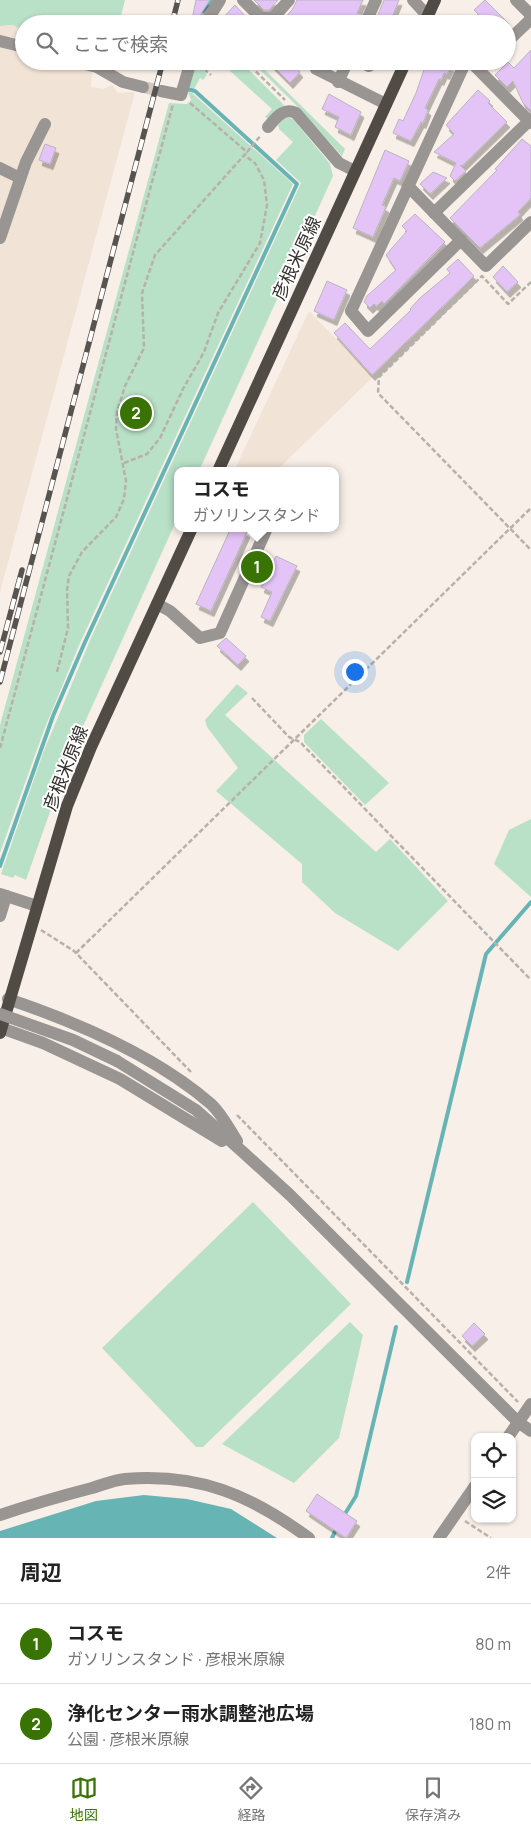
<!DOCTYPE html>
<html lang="ja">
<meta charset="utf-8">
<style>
:root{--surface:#fff;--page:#f2f2f2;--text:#222;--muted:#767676;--line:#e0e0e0;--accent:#397303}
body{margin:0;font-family:Manrope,"Noto Sans JP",sans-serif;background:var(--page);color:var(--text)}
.controls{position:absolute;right:15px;bottom:15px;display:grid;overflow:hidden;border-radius:10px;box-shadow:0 1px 4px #0004}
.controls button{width:45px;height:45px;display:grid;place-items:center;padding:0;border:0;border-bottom:1px solid var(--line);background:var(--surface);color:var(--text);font:25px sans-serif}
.you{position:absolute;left:354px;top:671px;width:18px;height:18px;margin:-12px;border:4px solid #fff;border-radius:50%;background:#1a73e8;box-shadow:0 0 0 8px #1a73e833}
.badge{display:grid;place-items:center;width:32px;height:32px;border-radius:50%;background:var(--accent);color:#fff;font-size:16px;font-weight:700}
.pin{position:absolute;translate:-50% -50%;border:2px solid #fff;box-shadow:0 1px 5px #0006}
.popup{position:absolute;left:174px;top:467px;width:165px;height:65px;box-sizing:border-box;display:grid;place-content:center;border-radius:10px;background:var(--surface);filter:drop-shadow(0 1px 4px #0005);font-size:16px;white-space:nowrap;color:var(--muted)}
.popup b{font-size:19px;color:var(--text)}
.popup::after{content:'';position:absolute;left:50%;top:100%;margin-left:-10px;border:10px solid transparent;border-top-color:var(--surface)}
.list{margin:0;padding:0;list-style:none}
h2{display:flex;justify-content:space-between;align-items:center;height:65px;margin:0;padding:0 20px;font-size:21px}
h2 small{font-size:16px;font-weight:400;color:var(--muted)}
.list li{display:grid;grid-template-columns:32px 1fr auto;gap:15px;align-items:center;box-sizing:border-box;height:80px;padding:0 20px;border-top:1px solid var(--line)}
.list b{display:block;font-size:19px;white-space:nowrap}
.list p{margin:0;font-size:16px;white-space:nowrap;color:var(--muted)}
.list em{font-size:16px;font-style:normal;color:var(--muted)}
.icon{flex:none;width:28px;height:28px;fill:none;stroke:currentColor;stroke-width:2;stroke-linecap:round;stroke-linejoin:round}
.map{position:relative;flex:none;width:531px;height:1538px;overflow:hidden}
.search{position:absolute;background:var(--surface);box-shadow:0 1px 4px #0004;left:15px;right:15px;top:15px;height:55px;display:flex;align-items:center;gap:12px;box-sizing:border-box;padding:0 18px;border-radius:28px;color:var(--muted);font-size:19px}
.sheet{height:225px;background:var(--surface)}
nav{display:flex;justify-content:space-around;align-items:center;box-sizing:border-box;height:70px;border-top:1px solid var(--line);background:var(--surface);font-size:14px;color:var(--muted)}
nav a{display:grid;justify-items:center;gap:2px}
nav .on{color:var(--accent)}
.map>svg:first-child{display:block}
.built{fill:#f1e3d6}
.green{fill:#b9e1c7}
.water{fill:#67b4b5}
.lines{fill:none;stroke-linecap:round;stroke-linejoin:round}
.stream{stroke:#67b4b5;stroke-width:4}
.building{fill:#e4c4f7;stroke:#bab4bd;filter:url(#shadow)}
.minor-tunnel{stroke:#d1c9c3;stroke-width:12;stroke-dasharray:12 6;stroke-linecap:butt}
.path{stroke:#b7b0ab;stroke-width:2.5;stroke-dasharray:5 2.5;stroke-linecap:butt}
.minor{stroke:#989592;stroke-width:12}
.major{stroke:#514b46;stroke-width:12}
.rail-casing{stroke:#57534f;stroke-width:5.5}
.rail{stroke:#fff;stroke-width:4;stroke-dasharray:11;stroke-linecap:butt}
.minor-bridge{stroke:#989592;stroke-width:12}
.labels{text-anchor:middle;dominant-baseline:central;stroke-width:4;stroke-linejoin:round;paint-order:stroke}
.street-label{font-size:18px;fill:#35322f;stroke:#fff}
</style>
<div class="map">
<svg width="531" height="1538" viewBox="0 0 531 1538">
<defs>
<filter id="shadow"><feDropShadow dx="3" dy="5.5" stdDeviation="0" flood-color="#0004"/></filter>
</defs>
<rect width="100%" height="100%" fill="#f8efe8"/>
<g class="built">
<path d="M 13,25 L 24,31 L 24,61 L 93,61 L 91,87 L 103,89 L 112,85 L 118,93 L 135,92 L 0,592 L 0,26 Z"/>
<path d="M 309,311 L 373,377 L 276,471 L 237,471 L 235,469 Z"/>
</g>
<g class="green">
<path d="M 0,0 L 125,0 L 119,24 L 24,24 L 24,31 L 13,25 L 0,26 Z"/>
<path d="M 193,61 L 206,61 L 204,71 L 207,75 L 203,80 L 200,78 L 194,89 L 187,86 Z"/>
<path d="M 219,61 L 240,61 L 284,105 L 268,119 L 265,117 L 272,109 Z"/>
<path d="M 251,61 L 256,61 L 345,149 L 342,156 L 295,104 Z"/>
<path d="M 188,92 L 192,93 L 293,184 L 80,643 L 44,730 L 0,853 L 0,725 L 169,103 L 187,104 L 191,100 Z"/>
<path d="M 285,117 L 293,119 L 330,164 L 333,176 L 199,471 L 178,471 L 178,517 L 70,755 L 26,880 L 15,875 L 13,878 L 1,874 L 43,753 L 91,638 L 301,183 L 276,160 L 293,142 L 279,129 L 278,125 Z"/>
<path d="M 237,684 L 248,693 L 225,715 L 376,852 L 390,839 L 448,901 L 398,951 L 335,913 L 302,882 L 302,864 L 216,791 L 238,768 L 207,727 L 205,720 Z"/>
<path d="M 321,719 L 389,783 L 365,805 L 304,742 L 304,735 Z"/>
<path d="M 531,819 L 531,897 L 494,864 L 509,830 Z"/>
<path d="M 253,1202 L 351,1304 L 203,1447 L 196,1447 L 102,1348 Z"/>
<path d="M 350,1322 L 363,1335 L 339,1438 L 294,1483 L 222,1444 Z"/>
</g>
<path class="water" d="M 144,1495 L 187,1499 L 231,1509 L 277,1538 L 0,1538 L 0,1531 L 96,1501 Z"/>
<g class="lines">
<g class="stream">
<path d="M 203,11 L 212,0"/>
<path d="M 0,866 L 53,716 L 85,642 L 297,184 L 195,91 L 187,89"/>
<path d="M 407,1282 L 486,954 L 531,902"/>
<path d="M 343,1517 L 356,1496 L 396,1327"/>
<path d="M 332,1538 L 337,1527"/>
</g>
</g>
<g class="building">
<path d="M 196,0 L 210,0 L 194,24 L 191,24 Z"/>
<path d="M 254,0 L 278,0 L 269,10 L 264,10 Z"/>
<path d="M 297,0 L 363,0 L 357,13 L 360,14 L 357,24 L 279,24 L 292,10 Z"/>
<path d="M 384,0 L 399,0 L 390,22 L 377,17 Z"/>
<path d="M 485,0 L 509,24 L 488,24 L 474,10 Z"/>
<path d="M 235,5 L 247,18 L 242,24 L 228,24 L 222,19 Z"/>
<path d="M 531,50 L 531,111 L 523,103 L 513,81 L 507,87 L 495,75 L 508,62 L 514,68 Z"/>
<path d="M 268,61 L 290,61 L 300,72 L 290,83 Z"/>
<path d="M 427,61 L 441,61 L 451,66 L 447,74 L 444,73 L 441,80 L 439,79 L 425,108 L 428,110 L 423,123 L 421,122 L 411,141 L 393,133 L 399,119 L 403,121 L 416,93 Z"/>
<path d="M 478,90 L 490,101 L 488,103 L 507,122 L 462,166 L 460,165 L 466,171 L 455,181 L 450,176 L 456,163 L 434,152 L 454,134 L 446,125 Z"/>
<path d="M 329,94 L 361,112 L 351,135 L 335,127 L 339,117 L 322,109 Z"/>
<path d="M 522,139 L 531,146 L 531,198 L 518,212 L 520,215 L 480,248 L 450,218 L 497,170 L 495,169 Z"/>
<path d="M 45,144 L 56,148 L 50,164 L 39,160 Z"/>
<path d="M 385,150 L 409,161 L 400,181 L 394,178 L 382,205 L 386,207 L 373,237 L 353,228 Z"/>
<path d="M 433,172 L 447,178 L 430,194 L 420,184 Z"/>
<path d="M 415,214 L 445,242 L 384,304 L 382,301 L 377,306 L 374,304 L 370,308 L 364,302 L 367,296 L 396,270 L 386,255 L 407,231 L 402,226 Z"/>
<path d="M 458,259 L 474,276 L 372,375 L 334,333 L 345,323 L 370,349 L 411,310 L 410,309 L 420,298 L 450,273 L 447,269 Z"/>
<path d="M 503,266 L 518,282 L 507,292 L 493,277 Z"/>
<path d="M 327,281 L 347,290 L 334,320 L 314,311 Z"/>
<path d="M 231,528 L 240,528 L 247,532 L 211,611 L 196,604 Z"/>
<path d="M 276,556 L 297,566 L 270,621 L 261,617 L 272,592 L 261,587 Z"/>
<path d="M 226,638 L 246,656 L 238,665 L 217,646 Z"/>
<path d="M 474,1323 L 485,1334 L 472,1346 L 462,1336 Z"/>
<path d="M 317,1494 L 357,1521 L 346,1538 L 306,1511 Z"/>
</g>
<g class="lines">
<path class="minor-tunnel" d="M 143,87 L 161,91"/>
<g class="path">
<path d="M 208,61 L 206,71 L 211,75"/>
<path d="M 245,61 L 285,100"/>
<path d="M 190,103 L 247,152 L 261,135"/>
<path d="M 531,282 L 508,304 L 482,276 L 379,377 L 378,393 L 531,550"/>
<path d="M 124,463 L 147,454 L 160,438 L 183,389 L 204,352 L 218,313 L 260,243 L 267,205 L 264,180 L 255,163 L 244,155"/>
<path d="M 57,672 L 68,628 L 67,590 L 69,576 L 82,552 L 116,517 L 124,499 L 126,481 L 116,429 L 117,412 L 125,386 L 144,348 L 142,293 L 155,255 L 247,152"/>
<path d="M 252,698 L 289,737 L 300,742 L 531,980"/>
<path d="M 0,748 L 173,104"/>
<path d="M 41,930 L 74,951 L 191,1072"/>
<path d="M 76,953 L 531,508"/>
<path d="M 237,1115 L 518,1402"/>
<path d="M 465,1521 L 491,1538"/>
</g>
<g class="minor">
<path d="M 243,0 L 261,18 L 273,18 L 289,0"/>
<path d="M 413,0 L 435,24"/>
<path d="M 516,0 L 531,15"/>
<path d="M 205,24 L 220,0"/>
<path d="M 365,24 L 376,0"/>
<path d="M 0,41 L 24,47"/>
<path d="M 507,42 L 531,19"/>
<path d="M 72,61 L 97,67 L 123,82 L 143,87"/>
<path d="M 358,61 L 369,66"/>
<path d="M 470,61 L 531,123"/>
<path d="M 316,69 L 386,104"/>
<path d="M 479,70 L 488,61"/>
<path d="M 338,82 L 348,61"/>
<path d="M 161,91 L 181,95 L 191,61"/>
<path d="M 268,127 C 276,118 283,107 296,113 L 339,163 L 355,171"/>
<path d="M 0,168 L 20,178"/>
<path d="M 408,186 L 486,266 L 531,222"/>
<path d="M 434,213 L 531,119"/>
<path d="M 0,238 L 26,162 L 45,124"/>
<path d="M 461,240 L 368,331 L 351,311 L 466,61"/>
<path d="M 157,604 L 170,611 L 200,638 L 220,633 L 267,528"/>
<path d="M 0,894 L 37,906"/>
<path d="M 0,916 L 6,896"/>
<path d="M 8,999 C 76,1022 157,1057 211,1104 C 222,1114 229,1129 237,1141"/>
<path d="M 1,1028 L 43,1043 L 120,1079 L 222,1141"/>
<path d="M 117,1061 L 196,1110 L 245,1154 L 290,1195 L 518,1422 L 531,1431"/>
<path d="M 508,1437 L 531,1404"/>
<path d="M 0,1515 C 30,1505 61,1496 92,1488 C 102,1485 114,1480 125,1479 C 200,1473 250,1495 309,1538"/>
<path d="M 439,1538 L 475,1486"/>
</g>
<g class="major">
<path d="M 424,24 L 435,0"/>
<path d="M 218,471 L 406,61"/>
<path d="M 0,1033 L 67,806 L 91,747 L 192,528"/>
</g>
<defs>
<g id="rail">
<path d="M 172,24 L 178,0"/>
<path d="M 0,652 L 22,570"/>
<path d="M 0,682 L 163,61"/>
</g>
</defs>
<use href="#rail" class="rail-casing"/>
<use href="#rail" class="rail"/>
<path class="minor-bridge" d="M 0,1014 L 73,1040 L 117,1061"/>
</g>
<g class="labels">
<g class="street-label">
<text transform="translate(296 258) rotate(-65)">彦根米原線</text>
<text transform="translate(65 768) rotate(-68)">彦根米原線</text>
</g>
</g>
</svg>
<div class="controls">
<button><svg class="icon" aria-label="locate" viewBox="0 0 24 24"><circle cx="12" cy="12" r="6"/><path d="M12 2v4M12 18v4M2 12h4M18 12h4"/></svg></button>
<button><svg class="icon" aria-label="layers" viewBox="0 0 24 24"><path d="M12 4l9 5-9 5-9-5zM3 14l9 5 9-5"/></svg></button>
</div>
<div class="you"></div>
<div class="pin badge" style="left:257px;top:567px">1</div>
<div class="popup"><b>コスモ</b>ガソリンスタンド</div>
<div class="pin badge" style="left:136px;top:413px">2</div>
<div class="search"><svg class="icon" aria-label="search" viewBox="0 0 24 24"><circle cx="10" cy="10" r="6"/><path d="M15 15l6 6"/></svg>ここで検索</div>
</div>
<section class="sheet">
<h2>周辺<small>2件</small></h2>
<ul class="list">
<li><span class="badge">1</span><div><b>コスモ</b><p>ガソリンスタンド · 彦根米原線</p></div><em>80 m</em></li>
<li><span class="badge">2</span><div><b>浄化センター雨水調整池広場</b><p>公園 · 彦根米原線</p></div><em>180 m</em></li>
</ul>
</section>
<nav>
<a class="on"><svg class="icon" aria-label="map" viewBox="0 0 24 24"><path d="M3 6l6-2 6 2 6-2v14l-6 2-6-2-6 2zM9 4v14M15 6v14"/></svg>地図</a>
<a><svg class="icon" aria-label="directions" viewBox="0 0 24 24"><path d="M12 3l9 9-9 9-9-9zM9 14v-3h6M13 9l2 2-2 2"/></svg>経路</a>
<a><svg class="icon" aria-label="saved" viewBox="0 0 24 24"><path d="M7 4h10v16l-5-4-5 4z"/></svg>保存済み</a>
</nav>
